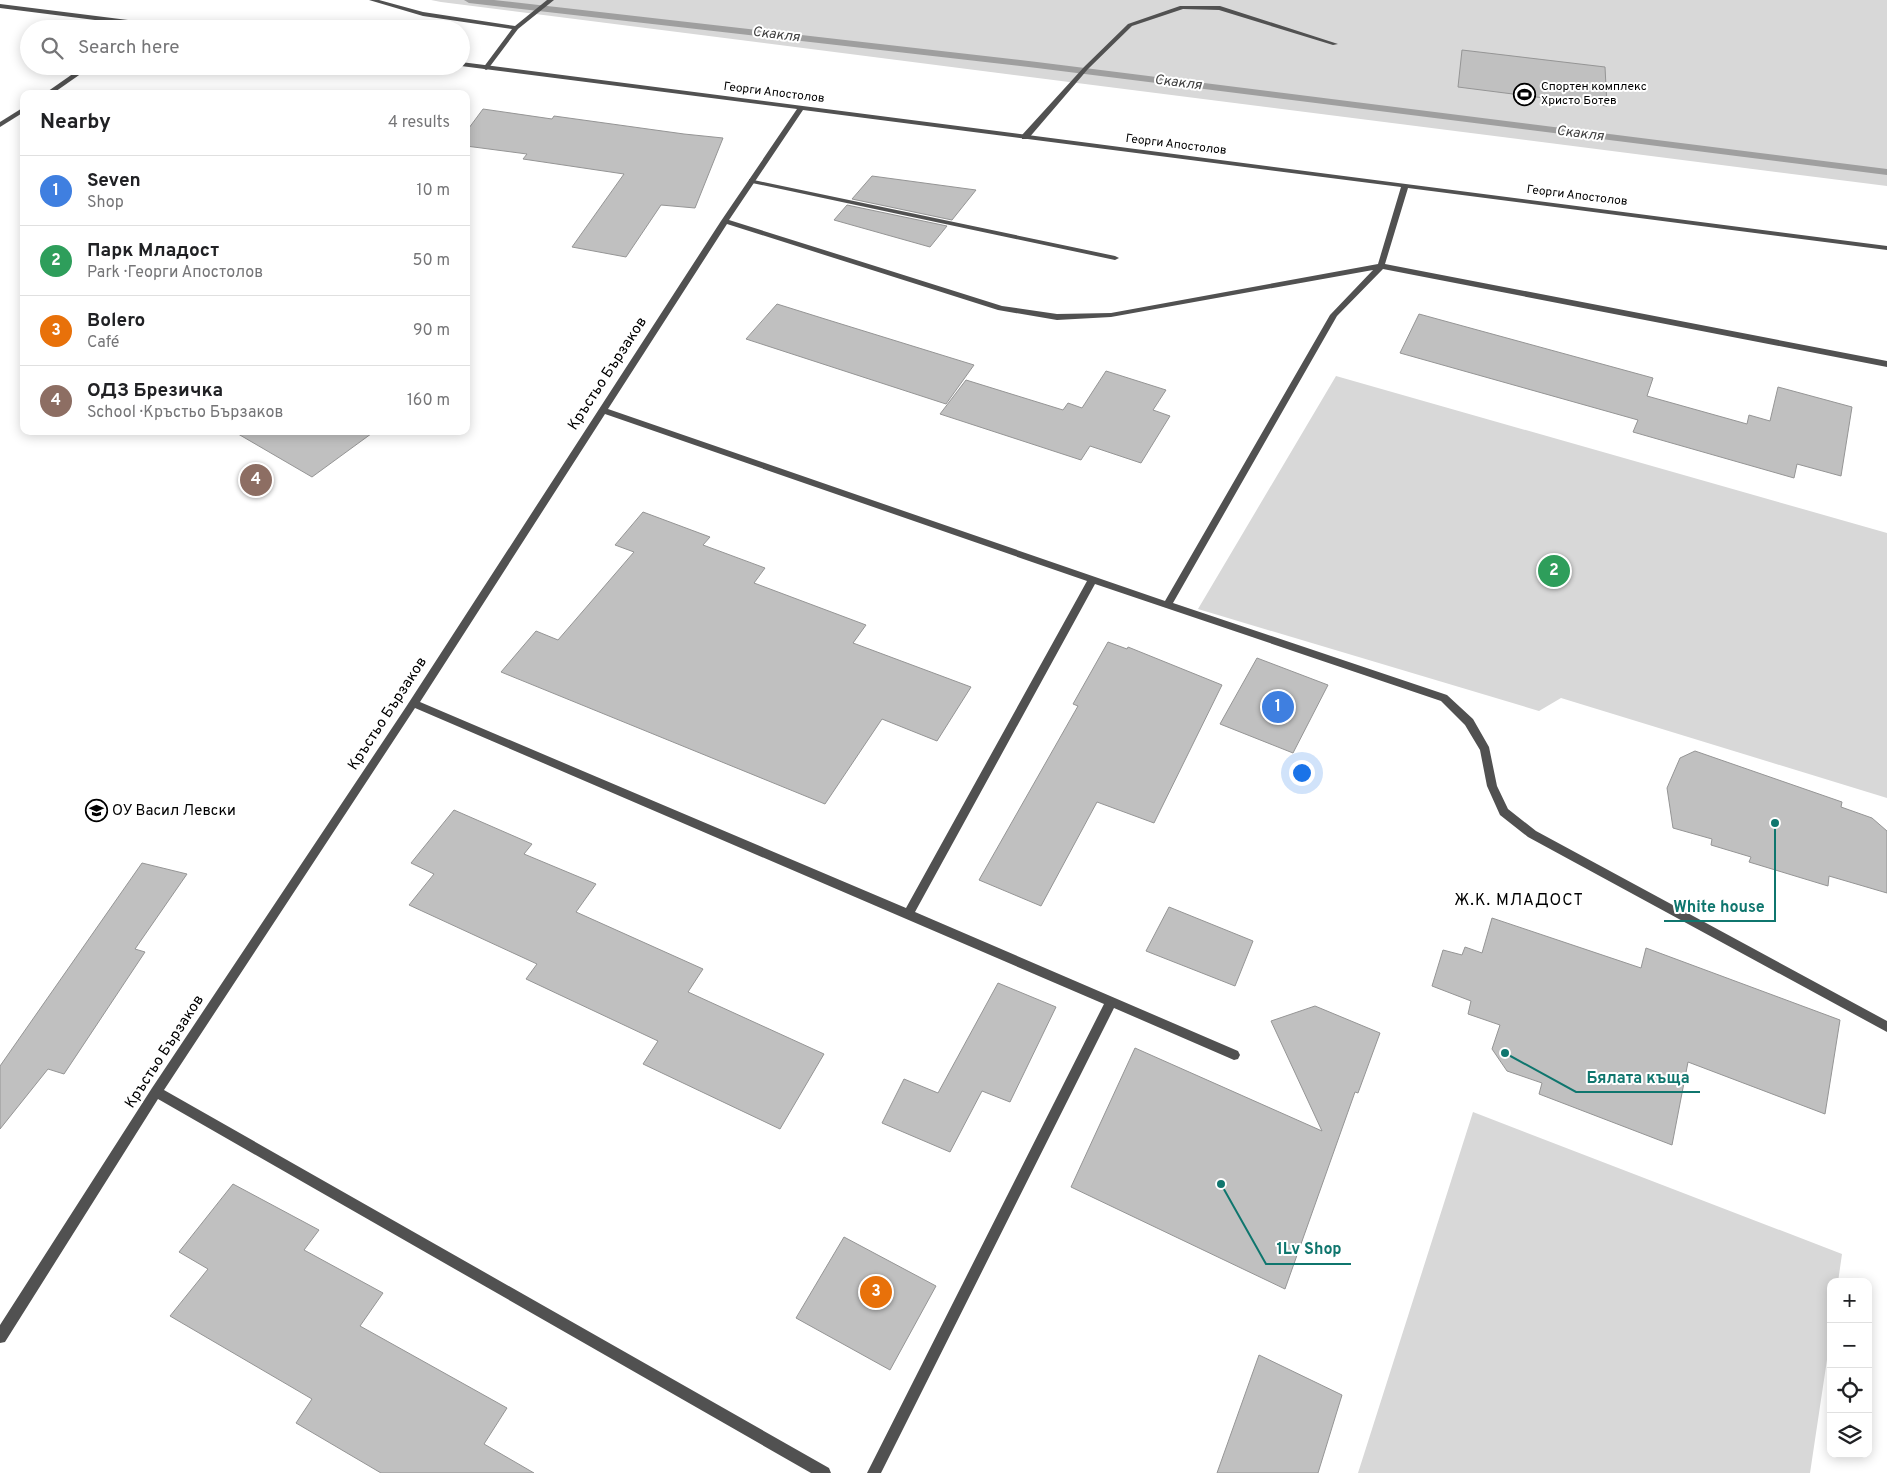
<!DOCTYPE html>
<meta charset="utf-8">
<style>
:root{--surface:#fff;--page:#f6f6f6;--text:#202124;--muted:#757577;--line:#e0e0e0;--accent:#2563eb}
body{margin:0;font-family:Overpass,sans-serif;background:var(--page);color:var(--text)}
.controls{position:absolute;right:15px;bottom:15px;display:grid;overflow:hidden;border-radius:10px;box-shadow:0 2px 12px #0003}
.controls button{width:45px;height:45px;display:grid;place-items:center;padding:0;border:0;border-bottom:1px solid var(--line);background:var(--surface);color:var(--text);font:25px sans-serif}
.you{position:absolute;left:1301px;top:772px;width:18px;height:18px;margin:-12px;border:4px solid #fff;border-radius:50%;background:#1a73e8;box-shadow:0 0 0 8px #1a73e833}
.badge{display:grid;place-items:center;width:32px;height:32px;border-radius:50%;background:var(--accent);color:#fff;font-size:16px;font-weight:700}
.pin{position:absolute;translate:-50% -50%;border:2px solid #fff;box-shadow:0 1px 5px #0006}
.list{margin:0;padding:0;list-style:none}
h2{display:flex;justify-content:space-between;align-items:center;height:65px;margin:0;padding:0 20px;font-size:21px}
h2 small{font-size:16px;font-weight:400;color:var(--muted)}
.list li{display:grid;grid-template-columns:32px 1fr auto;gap:15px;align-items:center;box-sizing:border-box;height:70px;padding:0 20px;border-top:1px solid var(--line)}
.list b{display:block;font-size:19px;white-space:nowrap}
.list p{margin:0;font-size:16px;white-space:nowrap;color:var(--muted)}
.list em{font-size:16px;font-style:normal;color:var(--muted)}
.icon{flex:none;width:28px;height:28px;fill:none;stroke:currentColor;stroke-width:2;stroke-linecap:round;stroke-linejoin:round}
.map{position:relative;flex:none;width:1887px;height:1473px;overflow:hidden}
.search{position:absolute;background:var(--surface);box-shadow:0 2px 12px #0003;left:20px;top:20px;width:450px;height:55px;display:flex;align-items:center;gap:12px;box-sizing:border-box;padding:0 18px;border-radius:28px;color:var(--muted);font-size:19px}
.panel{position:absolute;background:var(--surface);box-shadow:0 2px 12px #0003;left:20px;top:90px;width:450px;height:345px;border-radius:10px}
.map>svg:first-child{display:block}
.green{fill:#d8d8d8}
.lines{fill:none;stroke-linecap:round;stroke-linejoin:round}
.stream{fill:#9f9f9f;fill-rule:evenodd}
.building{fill:#c0c0c0;stroke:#959595}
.lane{fill:#515151;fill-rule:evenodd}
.street{fill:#515151;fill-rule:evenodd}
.labels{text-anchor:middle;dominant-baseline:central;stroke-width:4;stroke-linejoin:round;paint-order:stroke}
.far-poi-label{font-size:12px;fill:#000;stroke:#fff;text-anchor:start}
.far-street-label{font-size:12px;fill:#000;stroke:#fff}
.far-water-label{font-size:14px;font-style:italic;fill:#404040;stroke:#fff}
.street-label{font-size:15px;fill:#000;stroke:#fff}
.poi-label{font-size:15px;fill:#000;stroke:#fff;text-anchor:start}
.neighbourhood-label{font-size:16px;letter-spacing:1px;fill:#000;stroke:#fff}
.leader{fill:none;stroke:#0f766e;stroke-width:2}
.callout-dot{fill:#0f766e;stroke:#fff;stroke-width:2}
.callout-label{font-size:16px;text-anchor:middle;font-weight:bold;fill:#0f766e;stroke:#fff;stroke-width:4;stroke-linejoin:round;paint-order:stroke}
</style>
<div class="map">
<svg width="1887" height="1473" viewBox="0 0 1887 1473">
<rect width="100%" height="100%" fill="#fff"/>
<g class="green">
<path d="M 431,0 L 1887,0 L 1887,186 L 441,2 Z"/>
<path d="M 1336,376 L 1887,533 L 1887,798 L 1561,698 L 1539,711 L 1198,609 Z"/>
<path d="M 1473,1112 L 1842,1254 L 1838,1282 L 1831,1282 L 1831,1333 L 1810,1473 L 1358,1473 Z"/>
</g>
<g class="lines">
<path class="stream" d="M 464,0 L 494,0 L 1037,62 L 1887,169 L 1887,175 L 1037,68 L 469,3 Z"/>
</g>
<g class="building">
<path d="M 1462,50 L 1605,67 L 1607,106 L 1458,87 Z"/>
<path d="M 483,109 L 552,119 L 554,116 L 684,134 L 723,138 L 695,208 L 661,205 L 626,257 L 572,247 L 624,174 L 523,159 L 527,154 L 466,146 L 466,132 Z"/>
<path d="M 872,176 L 976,190 L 952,220 L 852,199 Z"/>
<path d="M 847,205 L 947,226 L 930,247 L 834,220 Z"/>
<path d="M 777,304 L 825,319 L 974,365 L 946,404 L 746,339 Z"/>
<path d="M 1419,314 L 1653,378 L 1647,396 L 1747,424 L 1749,415 L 1770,421 L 1778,387 L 1852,407 L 1841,476 L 1797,464 L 1794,478 L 1633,432 L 1638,420 L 1400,353 Z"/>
<path d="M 1106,371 L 1166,390 L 1153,410 L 1170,416 L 1141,463 L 1090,446 L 1081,460 L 940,414 L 966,380 L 1063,410 L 1068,403 L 1082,408 Z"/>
<path d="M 233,431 L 375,431 L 312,477 Z"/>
<path d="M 643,512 L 710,537 L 703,545 L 765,568 L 754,583 L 866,625 L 853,643 L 971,687 L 937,741 L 882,719 L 825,804 L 501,672 L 536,631 L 558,640 L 634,552 L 615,545 Z"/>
<path d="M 1108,642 L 1127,649 L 1128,647 L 1222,685 L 1154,823 L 1097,802 L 1041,906 L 979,880 L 1078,706 L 1073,704 Z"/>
<path d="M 1257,658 L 1328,685 L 1293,753 L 1220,724 Z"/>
<path d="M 1695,751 L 1842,802 L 1841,807 L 1872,818 L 1887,831 L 1887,893 L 1829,876 L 1828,886 L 1749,862 L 1751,857 L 1711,845 L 1712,839 L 1673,828 L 1667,788 L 1680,758 Z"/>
<path d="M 454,810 L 532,844 L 524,854 L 596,884 L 576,912 L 703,969 L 688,992 L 824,1054 L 780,1129 L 643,1064 L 658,1041 L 526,979 L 537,964 L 409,905 L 434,874 L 411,863 Z"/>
<path d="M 142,863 L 187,874 L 135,949 L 145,952 L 64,1074 L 48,1069 L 0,1129 L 0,1066 Z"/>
<path d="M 1169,907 L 1253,941 L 1235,986 L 1146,951 Z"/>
<path d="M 1492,918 L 1641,968 L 1646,948 L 1840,1020 L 1825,1114 L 1688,1062 L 1672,1145 L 1539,1094 L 1542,1083 L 1507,1071 L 1492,1049 L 1500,1025 L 1468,1014 L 1471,1001 L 1432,986 L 1443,950 L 1462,955 L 1465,947 L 1482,953 Z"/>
<path d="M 998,983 L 1056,1007 L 1010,1102 L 982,1091 L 950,1152 L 882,1123 L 904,1079 L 938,1093 Z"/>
<path d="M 1315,1006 L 1380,1033 L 1358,1093 L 1355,1092 L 1285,1289 L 1071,1187 L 1135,1048 L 1322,1131 L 1271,1021 Z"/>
<path d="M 233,1184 L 319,1230 L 304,1250 L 383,1293 L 360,1326 L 507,1408 L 484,1444 L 534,1473 L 381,1473 L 296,1423 L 312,1399 L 170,1316 L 208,1269 L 179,1252 Z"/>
<path d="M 844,1237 L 936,1286 L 890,1370 L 796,1318 Z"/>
<path d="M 1259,1355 L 1342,1395 L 1318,1473 L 1217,1473 Z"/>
</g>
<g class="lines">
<g class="lane">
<path d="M 369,0 L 379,0 L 423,12 L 515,26 L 547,0 L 554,0 L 518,29 L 488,69 L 486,70 L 483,68 L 512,29 L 423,16 Z"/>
<path d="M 1180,6 L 1220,6 L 1338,44 L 1333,45 L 1219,10 L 1183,9 L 1132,26 L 1088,69 L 1028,139 L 1022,139 L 1022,135 L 1084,67 L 1128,24 Z"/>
<path d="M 749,179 L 1115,256 L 1119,258 L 1115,260 L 752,183 L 749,183 Z"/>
</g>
<g class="street">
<path d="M 0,4 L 184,27 L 187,29 L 166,29 L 0,8 Z"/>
<path d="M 461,62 L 1887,246 L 1887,250 L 1408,188 L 1385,264 L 1887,361 L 1887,367 L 1383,269 L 1337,316 L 1173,603 L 1447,695 L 1473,719 L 1489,747 L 1497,786 L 1508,809 L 1536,831 L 1887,1021 L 1887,1032 L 1528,837 L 1500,815 L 1487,786 L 1480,750 L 1465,725 L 1441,701 L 1095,584 L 915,912 L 1238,1051 L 1240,1055 L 1238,1059 L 1234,1060 L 1114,1008 L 881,1473 L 867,1473 L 1104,1004 L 415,708 L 164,1090 L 829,1468 L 831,1473 L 811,1473 L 158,1099 L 5,1342 L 0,1343 L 0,1325 L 152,1088 L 406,707 L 721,221 L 797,109 L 461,66 ZM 803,110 L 1401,187 L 1378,264 L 1111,313 L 1057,314 L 1002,306 L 729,220 ZM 727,224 L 998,310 L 1057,320 L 1111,317 L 1373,270 L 1330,315 L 1165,601 L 608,409 ZM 605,414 L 1087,581 L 906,908 L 420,702 Z"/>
<path d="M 84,66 L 92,66 L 52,94 L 44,94 Z"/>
<path d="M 24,107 L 24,112 L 0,127 L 0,122 Z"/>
</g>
</g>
<defs>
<symbol id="stadium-ring" viewBox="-11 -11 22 22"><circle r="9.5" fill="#fff" stroke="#000" stroke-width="1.5"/><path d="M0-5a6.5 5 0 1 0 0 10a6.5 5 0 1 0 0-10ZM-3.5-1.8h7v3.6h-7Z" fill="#000"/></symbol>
<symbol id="school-ring" viewBox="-11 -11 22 22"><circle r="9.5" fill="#fff" stroke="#000" stroke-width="1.5"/><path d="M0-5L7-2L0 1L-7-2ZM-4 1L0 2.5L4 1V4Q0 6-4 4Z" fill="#000"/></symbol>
</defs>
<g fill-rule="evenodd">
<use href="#stadium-ring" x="1512" y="82" width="25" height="25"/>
<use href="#school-ring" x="84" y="798" width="25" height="25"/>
</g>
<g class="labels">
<g class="far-poi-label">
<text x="1541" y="87">Спортен комплекс<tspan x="1541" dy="14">Христо Ботев</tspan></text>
</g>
<g class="far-street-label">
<text transform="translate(774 93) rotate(7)">Георги Апостолов</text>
<text transform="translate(1176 145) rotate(7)">Георги Апостолов</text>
<text transform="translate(1577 196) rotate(7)">Георги Апостолов</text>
</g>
<g class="far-water-label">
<text transform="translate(776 35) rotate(7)">Скакля</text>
<text transform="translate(1178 83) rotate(7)">Скакля</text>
<text transform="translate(1580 134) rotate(7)">Скакля</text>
</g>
<g class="street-label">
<text transform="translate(608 374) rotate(-57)">Кръстьо Бързаков</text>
<text transform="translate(388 714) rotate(-57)">Кръстьо Бързаков</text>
<text transform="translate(165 1052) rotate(-57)">Кръстьо Бързаков</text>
</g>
<g class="poi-label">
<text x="112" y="811">ОУ Васил Левски</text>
</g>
<g class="neighbourhood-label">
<text x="1519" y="901">Ж.К. МЛАДОСТ</text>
</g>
</g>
<path class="leader" d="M1775 823L1775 921H1664M1505 1053L1576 1092H1700M1221 1184L1266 1264H1351"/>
<g class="callout-dot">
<circle cx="1775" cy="823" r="5"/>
<circle cx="1505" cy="1053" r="5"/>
<circle cx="1221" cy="1184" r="5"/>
</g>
<g class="callout-label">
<text x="1719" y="912">White house</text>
<text x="1638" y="1083">Бялата къща</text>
<text x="1309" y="1254">1Lv Shop</text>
</g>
</svg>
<div class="controls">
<button>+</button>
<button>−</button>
<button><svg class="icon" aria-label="locate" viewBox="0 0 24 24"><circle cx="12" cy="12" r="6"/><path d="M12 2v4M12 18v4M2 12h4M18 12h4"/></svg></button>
<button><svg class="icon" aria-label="layers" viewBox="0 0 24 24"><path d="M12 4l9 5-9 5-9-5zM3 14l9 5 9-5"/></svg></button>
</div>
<div class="you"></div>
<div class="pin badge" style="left:1278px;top:707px;background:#3f7fe0">1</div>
<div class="pin badge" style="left:1554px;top:571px;background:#2e9e5b">2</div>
<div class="pin badge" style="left:876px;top:1292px;background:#e8710a">3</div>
<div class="pin badge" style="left:256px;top:480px;background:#8d6e63">4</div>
<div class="search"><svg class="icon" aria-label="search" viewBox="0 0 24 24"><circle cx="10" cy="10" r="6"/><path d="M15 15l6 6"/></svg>Search here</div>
<section class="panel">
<h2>Nearby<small>4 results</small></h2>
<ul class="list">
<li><span class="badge" style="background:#3f7fe0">1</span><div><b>Seven</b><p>Shop</p></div><em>10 m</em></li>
<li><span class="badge" style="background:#2e9e5b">2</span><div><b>Парк Младост</b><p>Park · Георги Апостолов</p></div><em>50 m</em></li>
<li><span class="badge" style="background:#e8710a">3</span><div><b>Bolero</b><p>Café</p></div><em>90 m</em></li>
<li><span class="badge" style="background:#8d6e63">4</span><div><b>ОДЗ Брезичка</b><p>School · Кръстьо Бързаков</p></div><em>160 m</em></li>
</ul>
</section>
</div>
